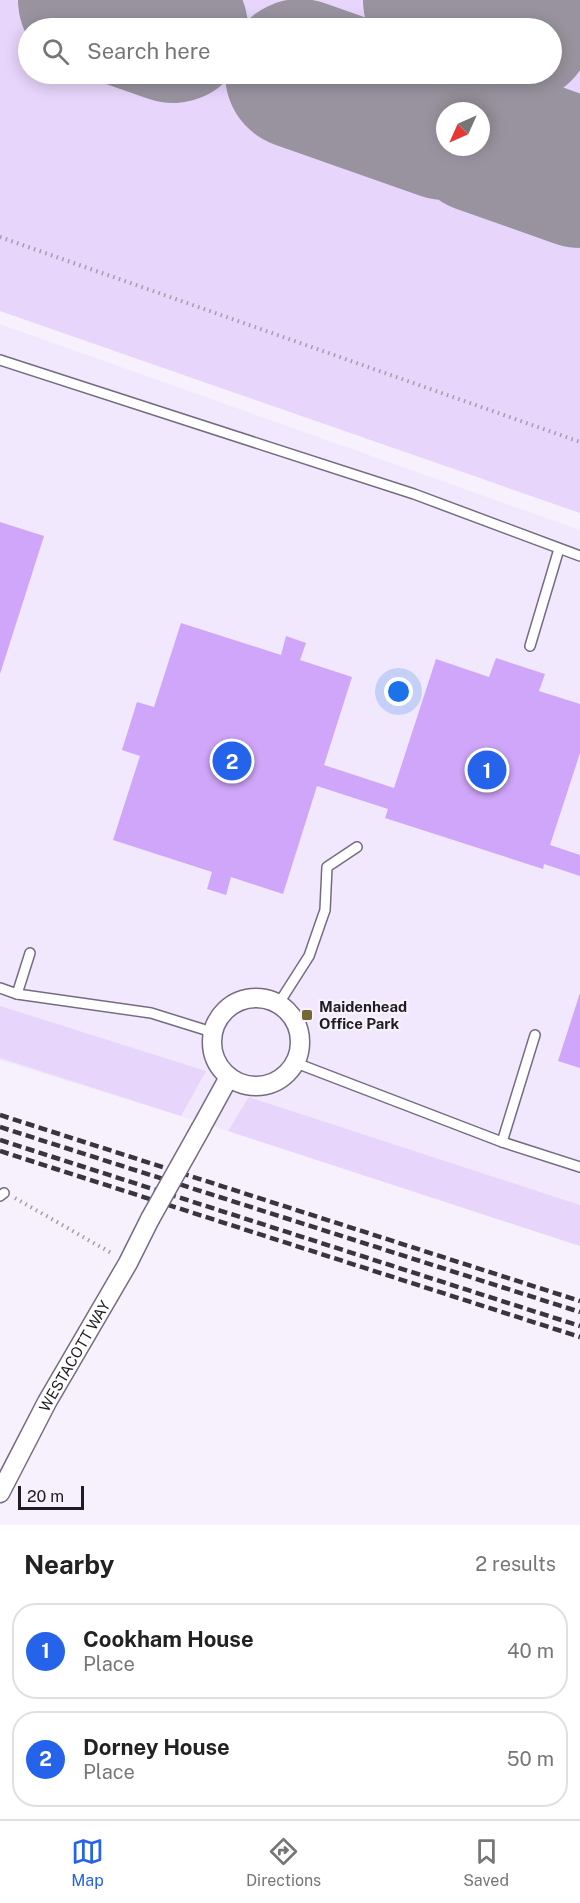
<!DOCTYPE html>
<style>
:root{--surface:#fff;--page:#f2f2f2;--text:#222;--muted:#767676;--line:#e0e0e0;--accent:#2563eb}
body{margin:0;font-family:"Public Sans",sans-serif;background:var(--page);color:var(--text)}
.compass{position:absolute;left:436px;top:102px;width:54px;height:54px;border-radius:50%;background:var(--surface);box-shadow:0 3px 15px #0003;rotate:225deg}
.scale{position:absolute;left:18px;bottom:15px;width:66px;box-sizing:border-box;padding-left:6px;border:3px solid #201c26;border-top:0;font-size:16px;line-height:21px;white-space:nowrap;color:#201c26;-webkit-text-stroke:4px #f6f1fc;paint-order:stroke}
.you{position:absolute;left:399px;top:692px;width:21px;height:21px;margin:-15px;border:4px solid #fff;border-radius:50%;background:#1a73e8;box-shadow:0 0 0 9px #1a73e833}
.badge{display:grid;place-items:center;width:39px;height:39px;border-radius:50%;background:var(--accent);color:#fff;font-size:20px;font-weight:700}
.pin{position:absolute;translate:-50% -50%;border:3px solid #fff;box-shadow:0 2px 6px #0006}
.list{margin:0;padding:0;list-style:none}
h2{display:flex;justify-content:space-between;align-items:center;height:78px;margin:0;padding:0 24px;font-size:26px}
h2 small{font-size:20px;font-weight:400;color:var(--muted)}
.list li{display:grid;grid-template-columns:39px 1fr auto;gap:18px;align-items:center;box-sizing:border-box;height:96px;margin:0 12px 12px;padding:0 12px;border:2px solid var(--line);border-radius:24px}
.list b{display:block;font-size:22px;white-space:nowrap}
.list p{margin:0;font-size:20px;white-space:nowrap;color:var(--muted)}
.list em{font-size:20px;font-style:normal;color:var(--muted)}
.icon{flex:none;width:33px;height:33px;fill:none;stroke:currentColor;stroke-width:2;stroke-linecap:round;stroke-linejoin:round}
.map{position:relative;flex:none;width:580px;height:1525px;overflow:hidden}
.search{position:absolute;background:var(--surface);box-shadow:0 3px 15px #0003;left:18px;right:18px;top:18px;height:66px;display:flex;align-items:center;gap:15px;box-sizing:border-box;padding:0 21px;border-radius:33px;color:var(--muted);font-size:22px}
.sheet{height:294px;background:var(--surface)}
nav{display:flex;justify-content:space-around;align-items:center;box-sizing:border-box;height:84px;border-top:2px solid var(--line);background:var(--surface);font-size:16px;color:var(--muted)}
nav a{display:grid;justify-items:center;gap:3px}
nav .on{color:var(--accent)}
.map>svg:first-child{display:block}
.built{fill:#f1e8fd}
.green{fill:#e7d5fb;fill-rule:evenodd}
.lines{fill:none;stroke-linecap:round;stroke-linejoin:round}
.runway{stroke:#98939e;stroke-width:150}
.building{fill:#cfa6f9}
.lane-casing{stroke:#766b83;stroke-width:12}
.street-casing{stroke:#766b83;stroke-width:21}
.path{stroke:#a39ea9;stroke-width:4;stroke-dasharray:1.5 4.5;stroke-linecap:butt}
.lane{stroke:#fff;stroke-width:9}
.street{stroke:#fff;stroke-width:18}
.rail{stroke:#39353f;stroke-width:4.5;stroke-dasharray:9 4.5;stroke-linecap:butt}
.street-bridge-casing{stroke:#766b83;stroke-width:21;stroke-linecap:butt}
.street-bridge{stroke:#fff;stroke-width:18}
.poi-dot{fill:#736734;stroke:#f6f1fc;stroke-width:2}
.labels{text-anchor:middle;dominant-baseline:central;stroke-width:4.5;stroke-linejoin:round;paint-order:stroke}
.poi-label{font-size:15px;font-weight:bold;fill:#201c26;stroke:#f6f1fc;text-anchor:start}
.street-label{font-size:15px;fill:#201c26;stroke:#f6f1fc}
</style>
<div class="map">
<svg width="580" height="1525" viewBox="0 0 580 1525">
<rect width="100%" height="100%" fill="#f6f1fc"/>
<path class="built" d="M 0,324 L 580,530 L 580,1240 L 0,1060 Z"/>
<g class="green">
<path d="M 0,0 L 580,0 L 580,513 L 0,311 ZM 552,28 L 552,74 L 28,74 L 28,28 ZM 445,111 L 481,111 L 481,147 L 445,147 Z"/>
<path d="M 0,1006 L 206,1071 L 181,1116 L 0,1058 Z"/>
<path d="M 249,1097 L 580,1205 L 580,1246 L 228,1131 Z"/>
</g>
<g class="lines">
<g class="runway">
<path d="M 93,0 L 173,28"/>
<path d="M 438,0 L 518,28"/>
<path d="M 300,74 L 445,125"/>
<path d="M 481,138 L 580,173"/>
</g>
</g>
<g class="building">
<path d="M 0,522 L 44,536 L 0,674 Z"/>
<path d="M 181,623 L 281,655 L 286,636 L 306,643 L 300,660 L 352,677 L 324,765 L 394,788 L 436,659 L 489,677 L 496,658 L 545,674 L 539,691 L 580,704 L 580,753 L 550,845 L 580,855 L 580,876 L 544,864 L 543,869 L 385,818 L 388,809 L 317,786 L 283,894 L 231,877 L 226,895 L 207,889 L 212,872 L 113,840 L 140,756 L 122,750 L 137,702 L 154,707 Z"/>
<path d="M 580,993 L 580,1068 L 558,1061 Z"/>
</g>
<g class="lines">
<defs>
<g id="lane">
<path d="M 0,360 L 414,494 L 580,556"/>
<path d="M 530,646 L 559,549"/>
<path d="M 0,988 L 17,994 L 151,1013 L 212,1032"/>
<path d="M 17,994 L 30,953"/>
<path d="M 279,1003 L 309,956 L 325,910 L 327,867 L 357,847"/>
<path d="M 296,1063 L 502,1142 L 580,1167"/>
<path d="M 502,1142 L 535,1035"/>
<path d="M 0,1196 L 4,1193"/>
</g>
<g id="street">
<circle cx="256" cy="1042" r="44"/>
<path d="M 201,1128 L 229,1077"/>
<path id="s1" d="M 0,1493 L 47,1402 L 128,1263 L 150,1219"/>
</g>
</defs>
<use href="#lane" class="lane-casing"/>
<use href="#street" class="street-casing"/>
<g class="path">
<path d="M 0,237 L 580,442"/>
<path d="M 15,1198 L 113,1254"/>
</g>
<use href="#lane" class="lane"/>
<use href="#street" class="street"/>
<g class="rail">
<path d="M 0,1115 L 580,1301"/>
<path d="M 0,1127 L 580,1312"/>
<path d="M 0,1140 L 580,1326"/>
<path d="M 0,1151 L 580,1337"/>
</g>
<defs>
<path id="street-bridge" d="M 150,1219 L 201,1128"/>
</defs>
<use href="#street-bridge" class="street-bridge-casing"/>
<use href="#street-bridge" class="street-bridge"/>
</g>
<rect class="poi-dot" x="301" y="1009" width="12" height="12" rx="3"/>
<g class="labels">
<g class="poi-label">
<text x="319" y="1006">Maidenhead<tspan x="319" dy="17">Office Park</tspan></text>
</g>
<g class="street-label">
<text stroke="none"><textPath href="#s1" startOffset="156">WESTACOTT WAY</textPath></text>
</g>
</g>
</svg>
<svg class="compass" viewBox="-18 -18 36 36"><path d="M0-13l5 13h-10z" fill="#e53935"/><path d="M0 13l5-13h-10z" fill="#767676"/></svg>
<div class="scale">20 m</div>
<div class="you"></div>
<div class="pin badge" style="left:487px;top:770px">1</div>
<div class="pin badge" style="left:232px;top:761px">2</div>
<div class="search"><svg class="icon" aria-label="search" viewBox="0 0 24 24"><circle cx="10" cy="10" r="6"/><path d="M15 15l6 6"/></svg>Search here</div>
</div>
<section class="sheet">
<h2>Nearby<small>2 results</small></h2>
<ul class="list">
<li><span class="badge">1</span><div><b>Cookham House</b><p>Place</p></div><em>40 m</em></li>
<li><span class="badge">2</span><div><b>Dorney House</b><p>Place</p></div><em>50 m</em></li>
</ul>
</section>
<nav>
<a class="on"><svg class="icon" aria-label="map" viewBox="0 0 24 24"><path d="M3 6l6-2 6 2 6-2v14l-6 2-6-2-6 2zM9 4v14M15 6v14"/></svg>Map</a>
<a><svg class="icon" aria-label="directions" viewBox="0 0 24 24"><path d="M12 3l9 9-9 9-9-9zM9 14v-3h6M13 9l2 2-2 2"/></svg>Directions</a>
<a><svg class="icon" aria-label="saved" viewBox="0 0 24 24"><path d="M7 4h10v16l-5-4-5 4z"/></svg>Saved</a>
</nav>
